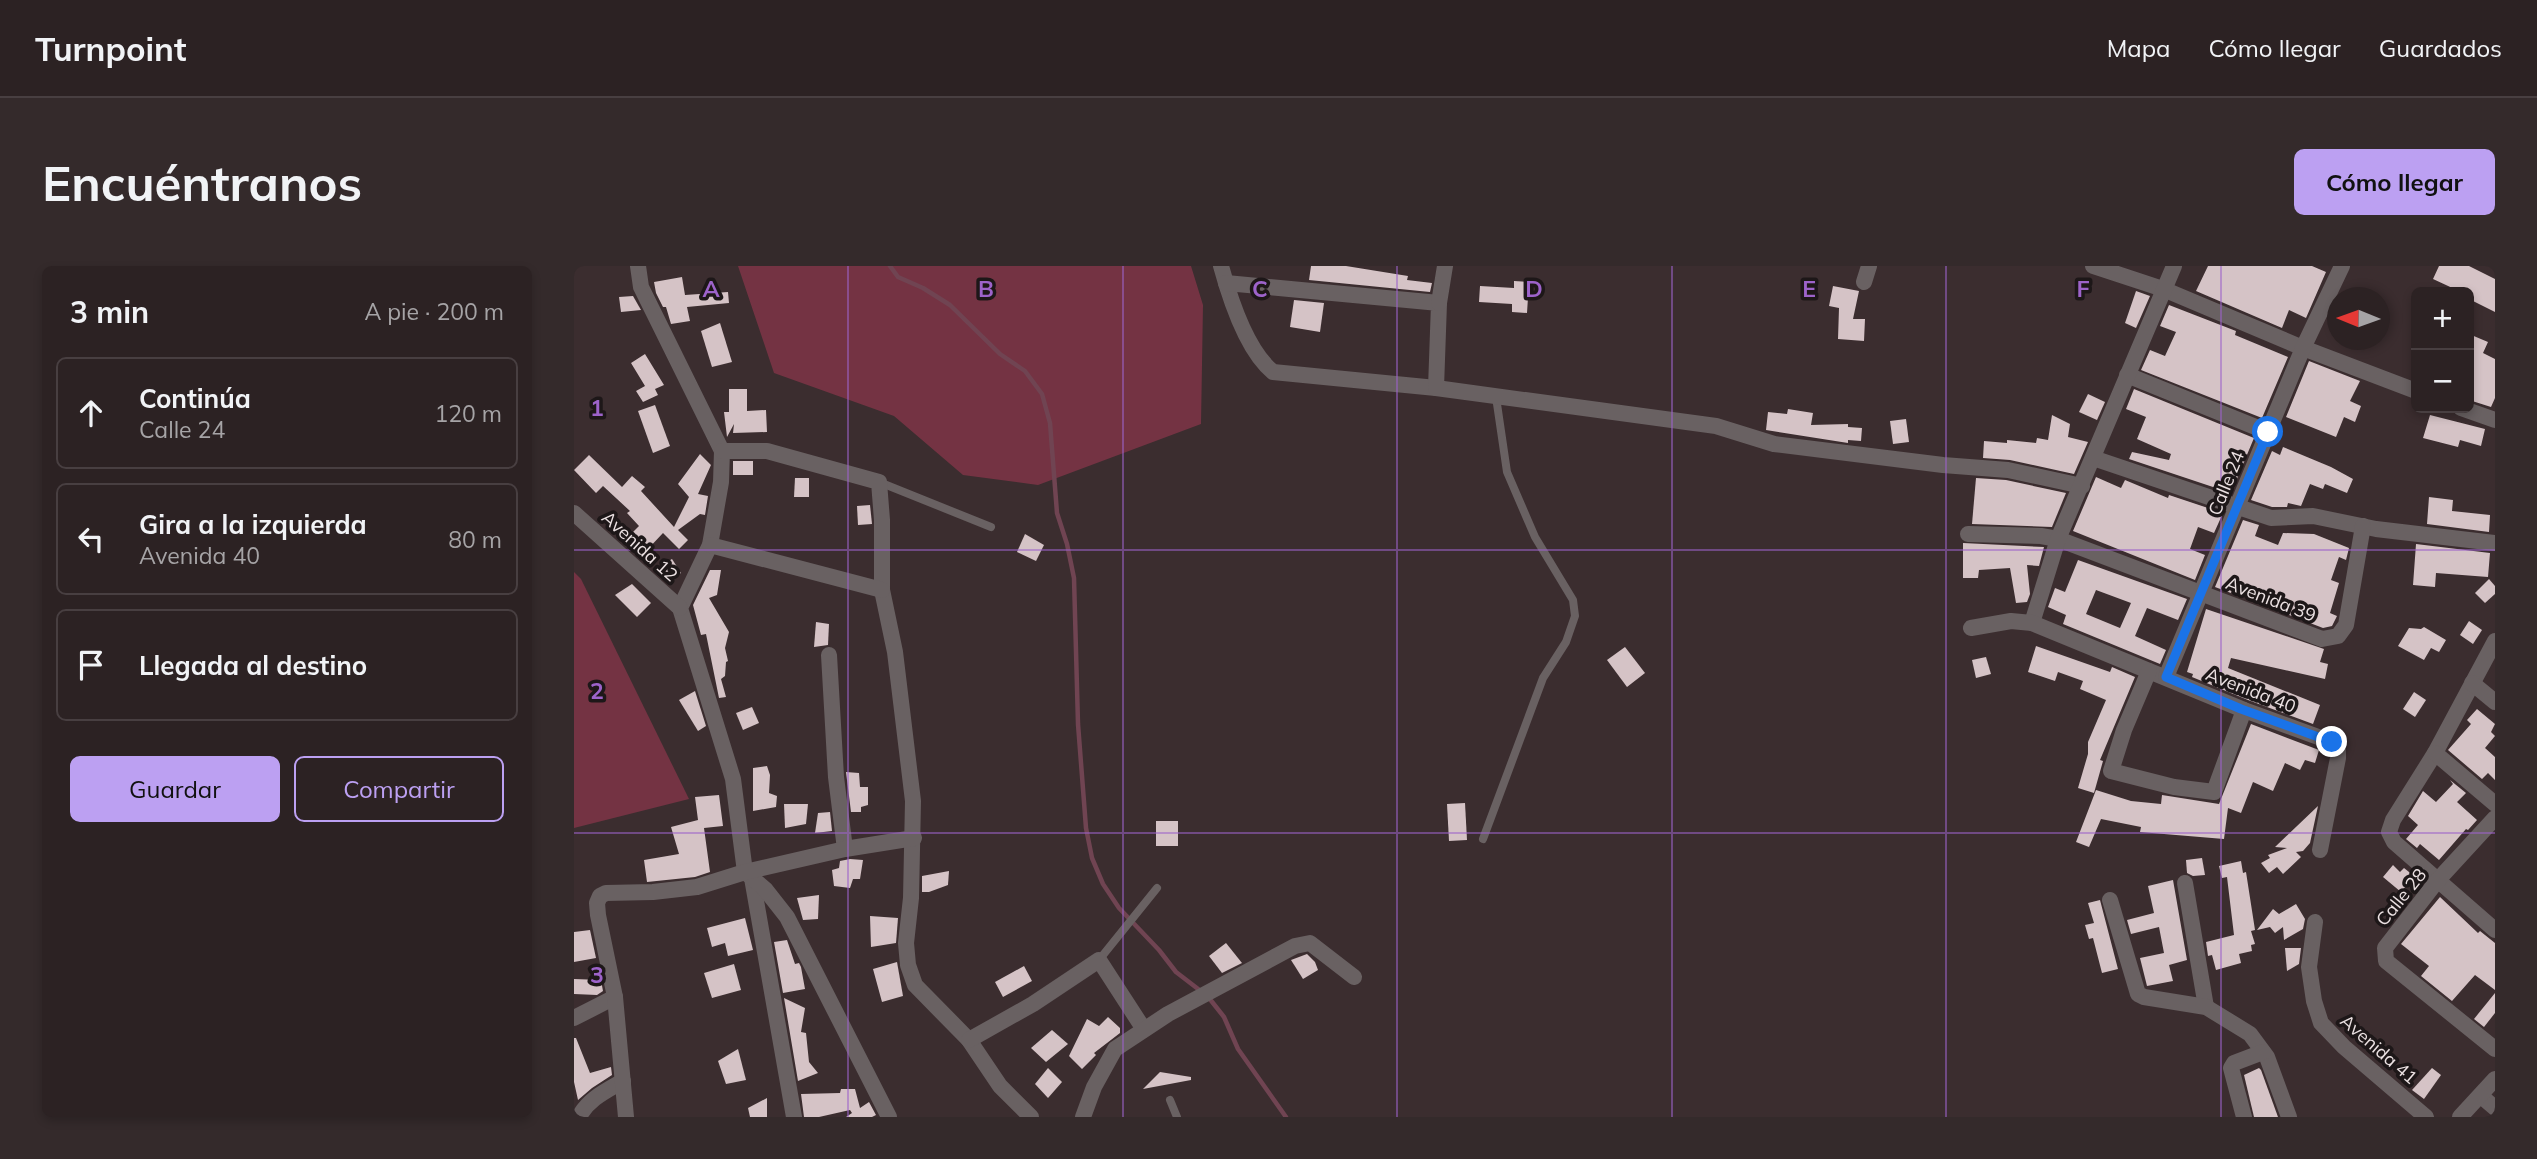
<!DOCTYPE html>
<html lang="es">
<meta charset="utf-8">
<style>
:root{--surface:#2c2223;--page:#342a2b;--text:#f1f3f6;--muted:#a6a4a6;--line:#483f41;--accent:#bca0f2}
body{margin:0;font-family:Mulish,sans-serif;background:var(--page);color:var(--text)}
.controls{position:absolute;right:21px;top:21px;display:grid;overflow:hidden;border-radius:10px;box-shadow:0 4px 10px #0003}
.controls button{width:63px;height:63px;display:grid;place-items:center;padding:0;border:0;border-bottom:2px solid var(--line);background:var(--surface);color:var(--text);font:35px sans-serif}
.compass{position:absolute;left:1753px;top:21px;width:63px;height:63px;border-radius:50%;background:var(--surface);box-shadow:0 4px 10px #0003;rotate:271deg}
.stop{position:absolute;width:21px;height:21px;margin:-16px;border:5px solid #1a73e8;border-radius:50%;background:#fff}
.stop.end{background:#1a73e8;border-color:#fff;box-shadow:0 2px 7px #0008}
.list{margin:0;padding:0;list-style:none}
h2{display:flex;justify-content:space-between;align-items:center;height:91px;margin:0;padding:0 28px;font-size:30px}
h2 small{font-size:23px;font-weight:400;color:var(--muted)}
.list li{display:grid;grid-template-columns:46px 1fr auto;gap:21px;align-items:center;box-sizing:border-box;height:112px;margin:0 14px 14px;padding:0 14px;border:2px solid var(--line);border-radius:10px}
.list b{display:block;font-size:26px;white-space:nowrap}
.list p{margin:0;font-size:23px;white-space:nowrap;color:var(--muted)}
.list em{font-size:23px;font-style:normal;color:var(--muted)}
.actions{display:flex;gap:14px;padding:21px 28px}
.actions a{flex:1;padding:16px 0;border:2px solid var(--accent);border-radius:10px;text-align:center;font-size:24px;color:var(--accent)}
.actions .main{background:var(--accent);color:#111}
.icon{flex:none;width:38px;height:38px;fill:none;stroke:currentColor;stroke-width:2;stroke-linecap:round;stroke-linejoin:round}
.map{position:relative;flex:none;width:1921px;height:851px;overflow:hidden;border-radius:10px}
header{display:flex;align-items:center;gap:42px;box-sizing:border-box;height:98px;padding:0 35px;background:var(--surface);border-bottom:2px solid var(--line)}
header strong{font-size:33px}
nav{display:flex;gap:38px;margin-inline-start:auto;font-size:24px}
.intro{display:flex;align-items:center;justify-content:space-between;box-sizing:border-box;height:168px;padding:0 42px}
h1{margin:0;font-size:49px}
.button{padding:18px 32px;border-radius:10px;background:var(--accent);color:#111;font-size:24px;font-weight:700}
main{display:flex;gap:42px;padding:0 42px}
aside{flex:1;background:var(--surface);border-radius:10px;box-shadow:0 4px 10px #0003}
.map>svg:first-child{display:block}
.green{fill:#743343}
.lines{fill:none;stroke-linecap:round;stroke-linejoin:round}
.stream{stroke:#704452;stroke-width:4.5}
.building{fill:#d5c3c6;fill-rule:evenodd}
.service{stroke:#696162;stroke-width:8}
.minor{stroke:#696162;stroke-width:16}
.route{stroke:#1a73e8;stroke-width:9}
.grid{fill:none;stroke:#9d63ca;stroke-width:2;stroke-opacity:0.55}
.labels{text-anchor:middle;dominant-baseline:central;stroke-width:7;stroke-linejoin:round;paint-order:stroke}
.street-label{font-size:18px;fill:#ece2e3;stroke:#1d1718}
.grid-label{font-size:23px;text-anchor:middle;font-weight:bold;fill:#9d63ca;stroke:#1d1718;stroke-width:7;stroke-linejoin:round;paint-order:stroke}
</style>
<header>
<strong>Turnpoint</strong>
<nav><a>Mapa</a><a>Cómo llegar</a><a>Guardados</a></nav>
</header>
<div class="intro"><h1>Encuéntranos</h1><a class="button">Cómo llegar</a></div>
<main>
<aside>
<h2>3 min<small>A pie · 200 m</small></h2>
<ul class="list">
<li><svg class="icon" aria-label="ahead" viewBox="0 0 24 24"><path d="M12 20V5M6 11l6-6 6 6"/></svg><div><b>Continúa</b><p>Calle 24</p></div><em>120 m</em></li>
<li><svg class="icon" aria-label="left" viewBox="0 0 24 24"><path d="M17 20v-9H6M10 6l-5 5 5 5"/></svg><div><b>Gira a la izquierda</b><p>Avenida 40</p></div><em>80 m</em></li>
<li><svg class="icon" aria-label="arrive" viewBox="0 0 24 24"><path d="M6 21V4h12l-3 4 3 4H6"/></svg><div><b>Llegada al destino</b></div></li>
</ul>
<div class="actions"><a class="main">Guardar</a><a>Compartir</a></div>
</aside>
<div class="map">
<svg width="1921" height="851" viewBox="0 0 1921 851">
<rect width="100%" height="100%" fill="#3b2d2f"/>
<g class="green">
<path d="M 164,0 L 617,0 L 629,39 L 627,158 L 464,219 L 389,209 L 320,150 L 200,107 Z"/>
<path d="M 0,306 L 7,313 L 115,533 L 0,562 Z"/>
</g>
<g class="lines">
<g class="stream">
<path d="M 316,0 L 324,11 L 349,22 L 376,39 L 426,88 L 451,105 L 468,128 L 476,157 L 483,247 L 493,278 L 500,312 L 504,458 L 512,562 L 518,592 L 529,618 L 545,642 L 585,684 L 602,706 L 628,726"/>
<path d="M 635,732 L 650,751 L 664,783 L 712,851"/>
</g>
</g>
<g class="building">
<path d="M 737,0 L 772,0 L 834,10 L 833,14 L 858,17 L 856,26 L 735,14 Z"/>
<path d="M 1634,0 L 1738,0 L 1752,6 L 1732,52 L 1715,44 L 1708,62 L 1622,25 Z"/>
<path d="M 1865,0 L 1895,0 L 1921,13 L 1921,46 L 1895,33 L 1895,26 L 1887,26 L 1859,13 Z"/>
<path d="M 108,11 L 111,29 L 154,26 L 155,37 L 113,41 L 116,55 L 97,58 L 92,41 L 89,41 L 82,27 L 80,16 Z"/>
<path d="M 940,15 L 955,16 L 953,47 L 938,46 L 938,38 L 905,36 L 906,20 L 940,22 Z"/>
<path d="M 1259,20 L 1285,25 L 1279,53 L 1291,53 L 1290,75 L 1264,73 L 1265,42 L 1255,40 Z"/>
<path d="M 1562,25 L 1576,30 L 1562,62 L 1551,57 Z"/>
<path d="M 59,30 L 67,44 L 47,46 L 45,31 Z"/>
<path d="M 720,34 L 750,37 L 746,66 L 716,61 Z"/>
<path d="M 1595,39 L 1662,65 L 1661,69 L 1714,91 L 1688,152 L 1567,104 L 1576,84 L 1591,90 L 1602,66 L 1586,60 Z"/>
<path d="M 146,57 L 158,96 L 138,101 L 127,65 Z"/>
<path d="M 1895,68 L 1914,76 L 1909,87 L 1921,93 L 1921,132 L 1917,141 L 1895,134 Z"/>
<path d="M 71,88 L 90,119 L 81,123 L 84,129 L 69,136 L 62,125 L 71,120 L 57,97 Z"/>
<path d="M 1735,95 L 1786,115 L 1776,135 L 1787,140 L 1781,156 L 1770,151 L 1762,171 L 1712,151 Z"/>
<path d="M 155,123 L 173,123 L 173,145 L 192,144 L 193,166 L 159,167 L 160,158 L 153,171 L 150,146 L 155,146 Z"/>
<path d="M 1560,123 L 1680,172 L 1657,227 L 1555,193 L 1558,186 L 1595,194 L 1597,188 L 1563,173 L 1572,151 L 1552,143 Z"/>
<path d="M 1514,128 L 1531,136 L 1523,154 L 1505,146 Z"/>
<path d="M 81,139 L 96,180 L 79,187 L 64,145 Z"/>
<path d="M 1214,143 L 1239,147 L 1237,159 L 1274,158 L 1274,161 L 1288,162 L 1287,175 L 1274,174 L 1274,177 L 1192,164 L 1194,146 L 1213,148 Z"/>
<path d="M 1478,149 L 1496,158 L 1494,171 L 1514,176 L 1500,208 L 1436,194 L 1409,192 L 1410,175 L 1433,177 L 1433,174 L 1462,177 L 1463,172 L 1474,174 Z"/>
<path d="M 1856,149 L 1911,163 L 1907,180 L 1886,174 L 1884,181 L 1849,172 Z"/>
<path d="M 1332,153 L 1335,176 L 1319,178 L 1316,155 Z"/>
<path d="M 1709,181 L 1757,201 L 1779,213 L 1773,227 L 1751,218 L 1749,223 L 1736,218 L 1727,240 L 1714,237 L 1713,241 L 1698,241 L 1677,234 L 1698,185 L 1706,189 Z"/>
<path d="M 126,188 L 137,199 L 124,228 L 134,230 L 131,249 L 126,248 L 104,264 L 114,274 L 105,283 L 89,267 L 73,284 L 57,268 L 65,260 L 53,247 L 56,245 L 29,220 L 22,227 L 0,204 L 15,189 L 48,221 L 58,210 L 71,221 L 67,225 L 100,261 L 115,231 L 104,218 Z"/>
<rect x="159" y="195" width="20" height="14"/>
<path d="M 1522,211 L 1547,222 L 1551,214 L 1594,232 L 1595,229 L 1649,247 L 1640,267 L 1624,261 L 1616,283 L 1631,289 L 1621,314 L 1499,265 Z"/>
<path d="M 221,212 L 235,212 L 235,231 L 220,231 Z"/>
<path d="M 1402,212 L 1432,214 L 1492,227 L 1478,261 L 1398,258 Z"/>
<path d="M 1855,231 L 1879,234 L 1878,245 L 1916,249 L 1915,266 L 1853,258 Z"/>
<path d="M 296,239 L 298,258 L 284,259 L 283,240 Z"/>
<path d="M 1669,254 L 1685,259 L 1681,270 L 1704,279 L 1709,267 L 1740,268 L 1775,282 L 1772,294 L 1765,291 L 1757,314 L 1765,317 L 1756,347 L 1763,350 L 1758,360 L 1749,362 L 1694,341 L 1696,337 L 1671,327 L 1670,329 L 1658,323 L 1657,327 L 1641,321 Z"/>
<path d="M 451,268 L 470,279 L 462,295 L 443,286 Z"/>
<path d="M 1389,277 L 1470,281 L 1465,300 L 1453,299 L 1456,328 L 1453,336 L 1442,337 L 1436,302 L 1405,304 L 1404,312 L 1389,312 Z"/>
<path d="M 1842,278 L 1916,287 L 1914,311 L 1862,307 L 1861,321 L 1839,319 Z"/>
<path d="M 98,293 L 107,307 L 95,315 L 85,301 Z"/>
<path d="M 1504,294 L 1613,333 L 1604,354 L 1573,342 L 1561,370 L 1592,384 L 1586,398 L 1489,358 L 1492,349 L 1474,341 L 1481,322 L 1491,326 ZM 1522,324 L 1557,337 L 1546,362 L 1512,348 Z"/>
<path d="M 136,304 L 147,304 L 143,329 L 135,332 L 155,366 L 151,382 L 154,395 L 152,396 L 151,410 L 147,413 L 152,431 L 145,432 L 132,368 L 127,369 L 119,339 Z"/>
<path d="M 1915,313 L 1921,320 L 1921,328 L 1911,337 L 1901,327 Z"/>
<path d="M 58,318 L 77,337 L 63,351 L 41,329 Z"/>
<path d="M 1632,343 L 1750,383 L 1746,396 L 1754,398 L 1751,413 L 1657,392 L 1654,402 L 1746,439 L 1739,458 L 1674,434 L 1618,411 L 1619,408 L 1613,406 Z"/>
<path d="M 1895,355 L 1908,364 L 1899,378 L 1886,369 Z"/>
<path d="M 242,356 L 255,358 L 254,379 L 240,381 Z"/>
<path d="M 1850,361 L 1872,374 L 1865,386 L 1857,382 L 1850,394 L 1824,380 L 1835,362 L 1847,363 Z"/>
<path d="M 1462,380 L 1536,406 L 1538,401 L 1561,411 L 1526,494 L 1529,495 L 1520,527 L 1504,522 L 1514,488 L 1514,476 L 1532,434 L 1506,423 L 1509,415 L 1484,406 L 1481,415 L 1454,406 Z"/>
<path d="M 1051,381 L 1071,407 L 1053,421 L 1033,394 Z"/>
<path d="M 1412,391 L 1417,408 L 1402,412 L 1398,394 Z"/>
<path d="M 121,425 L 132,460 L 124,465 L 105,434 Z"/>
<path d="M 1840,426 L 1852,434 L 1841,451 L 1829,443 Z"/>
<path d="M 178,441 L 185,457 L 169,464 L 162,447 Z"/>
<path d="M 1903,443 L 1921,458 L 1917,466 L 1921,470 L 1911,482 L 1921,491 L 1921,514 L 1914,507 L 1908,513 L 1874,484 L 1897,458 L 1893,454 Z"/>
<path d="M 1677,458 L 1745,484 L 1741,497 L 1731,494 L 1726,504 L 1711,497 L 1699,525 L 1679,516 L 1667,547 L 1654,542 L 1650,573 L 1566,566 L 1567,561 L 1527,553 L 1515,581 L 1502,576 L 1522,524 L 1557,535 L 1587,538 L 1588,529 L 1645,538 Z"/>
<path d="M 193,500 L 196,509 L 195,527 L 203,530 L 202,541 L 179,545 L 179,502 Z"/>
<path d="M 272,506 L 285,507 L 286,521 L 294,521 L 294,539 L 287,541 L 287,546 L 277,546 Z"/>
<path d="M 1876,514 L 1892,527 L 1883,536 L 1903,554 L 1894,564 L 1892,563 L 1865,594 L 1846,578 L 1843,582 L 1832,573 L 1844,559 L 1834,550 L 1849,525 L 1862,536 L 1879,518 Z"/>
<path d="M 145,529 L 149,560 L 130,562 L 136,606 L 121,611 L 73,616 L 70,594 L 105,588 L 97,561 L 124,554 L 121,531 Z"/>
<path d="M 891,537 L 893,574 L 875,575 L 873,538 Z"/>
<path d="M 210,538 L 234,538 L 232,558 L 211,562 Z"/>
<path d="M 1744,540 L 1736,577 L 1729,585 L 1722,586 L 1727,591 L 1709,608 L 1703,601 L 1695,607 L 1687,597 L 1696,592 L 1694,589 L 1713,582 L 1701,581 Z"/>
<path d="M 256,546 L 258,565 L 241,567 L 244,547 Z"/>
<rect x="582" y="555" width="22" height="25"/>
<path d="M 1628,592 L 1631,609 L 1619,610 L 1613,607 L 1612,594 Z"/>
<path d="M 276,593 L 289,594 L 286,613 L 279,613 L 276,622 L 260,620 L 258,604 L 265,602 L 266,595 Z"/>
<path d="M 1667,595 L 1669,607 L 1672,606 L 1681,664 L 1677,665 L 1681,678 L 1677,679 L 1678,685 L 1665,688 L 1667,697 L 1642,704 L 1638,689 L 1634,690 L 1632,676 L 1660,669 L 1653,611 L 1648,612 L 1645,600 Z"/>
<path d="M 1819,599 L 1826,606 L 1830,602 L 1840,610 L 1827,626 L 1809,611 Z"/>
<path d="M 375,605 L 374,619 L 355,626 L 348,626 L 348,610 Z"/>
<path d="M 1599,614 L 1613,694 L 1595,699 L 1599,715 L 1573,720 L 1566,692 L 1590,687 L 1585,661 L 1557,668 L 1553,654 L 1580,647 L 1574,620 Z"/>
<path d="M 245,629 L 244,653 L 229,654 L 223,632 Z"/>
<path d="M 1866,631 L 1904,667 L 1906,665 L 1921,677 L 1921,724 L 1901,709 L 1878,735 L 1847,710 L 1855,700 L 1827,678 Z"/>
<path d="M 1526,634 L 1544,703 L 1528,707 L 1519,672 L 1515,673 L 1511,659 L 1520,657 L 1514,637 Z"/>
<path d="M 1722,638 L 1731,653 L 1729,663 L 1710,674 L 1709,661 L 1701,667 L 1696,661 L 1683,664 L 1699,643 L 1705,648 Z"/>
<path d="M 296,650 L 324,652 L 322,677 L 297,681 Z"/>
<path d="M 171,652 L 179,684 L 154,690 L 151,677 L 138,681 L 133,662 Z"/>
<path d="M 16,664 L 22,692 L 0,696 L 0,666 Z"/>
<path d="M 213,674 L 221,698 L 225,697 L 227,701 L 231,723 L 209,727 L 200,676 Z"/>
<path d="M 652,677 L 668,697 L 648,707 L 635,690 Z"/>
<path d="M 1711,682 L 1727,682 L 1725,698 L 1713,705 Z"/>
<path d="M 733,688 L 741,696 L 744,704 L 729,713 L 717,694 Z"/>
<path d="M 323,696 L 329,730 L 308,736 L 299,703 Z"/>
<path d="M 160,698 L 167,724 L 138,732 L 130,707 Z"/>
<path d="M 450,700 L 458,715 L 429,731 L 421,716 Z"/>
<path d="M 0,713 L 27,714 L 29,725 L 23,729 L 0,728 Z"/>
<path d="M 1921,727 L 1921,747 L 1910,761 L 1900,753 Z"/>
<path d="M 210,732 L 231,742 L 227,766 L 232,767 L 235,796 L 244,807 L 224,815 Z"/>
<path d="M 534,751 L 546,762 L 546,767 L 520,787 L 522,789 L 508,803 L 495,790 L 513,753 L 525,760 Z"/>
<path d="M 478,764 L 494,778 L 472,796 L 457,782 Z"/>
<path d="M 0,772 L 2,772 L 16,807 L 37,801 L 38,809 L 18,822 L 4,834 L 0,816 Z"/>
<path d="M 164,783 L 172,814 L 152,818 L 144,795 Z"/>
<path d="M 474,802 L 488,816 L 474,832 L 461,818 Z"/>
<path d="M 1685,802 L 1687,804 L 1704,851 L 1680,851 L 1670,809 Z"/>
<path d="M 1858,802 L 1867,809 L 1850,833 L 1838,824 Z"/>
<path d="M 586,806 L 617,811 L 617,814 L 569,823 Z"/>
<path d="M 267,823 L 281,823 L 286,842 L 295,836 L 302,849 L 298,851 L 272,851 L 278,847 L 276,844 L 245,851 L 230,851 L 227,828 L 266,827 Z"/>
<path d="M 193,832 L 193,851 L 176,851 L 174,842 Z"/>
</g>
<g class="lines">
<g class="service">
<path d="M 305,216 L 417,261"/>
<path d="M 909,573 L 969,412 L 992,376 L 1001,350 L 999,334 L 961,271 L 933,206 L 922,131"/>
<path d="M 525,694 L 583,622"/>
<path d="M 596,834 L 603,851"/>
</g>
<g class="minor">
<path d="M 64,0 L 67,21 L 148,185 L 147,216 L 136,279 L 106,342 L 159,513 L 171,606 L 178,612 L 220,851"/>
<path d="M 647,0 C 656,33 672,84 699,106 L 862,122"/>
<path d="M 1519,0 L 1589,23 L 1729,82 L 1842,125"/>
<path d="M 1290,16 L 1295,0"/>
<path d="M 652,17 L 865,37 L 862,122 L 1142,160 L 1200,178 L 1369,199 L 1434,204 L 1508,220"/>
<path d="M 865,37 L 871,0"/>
<path d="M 1553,109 L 1694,166"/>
<path d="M 1887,142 L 1921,154"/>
<path d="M 148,185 L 193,185 L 305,216 L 308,254 L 308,324 L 321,386 L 339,535 L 337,632 L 332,677 L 334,699 L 341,719 L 395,774 L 426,820 L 457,851"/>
<path d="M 1519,192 L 1697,252 L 1739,250 L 1802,263 L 1921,277"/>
<path d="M 0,247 L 106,342"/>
<path d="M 1394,268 L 1467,270 L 1484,273 L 1748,373 L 1764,370 L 1772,359 L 1789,260"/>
<path d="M 136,279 L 308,324"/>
<path d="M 1458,357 L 1484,273 L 1600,0"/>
<path d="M 1397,362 L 1437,355 L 1458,357 L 1670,444 L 1758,476 L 1764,485 L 1764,492 L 1746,584"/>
<path d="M 1921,375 L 1861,487 L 1819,554 L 1815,566 L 1820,576 L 1921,664"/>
<path d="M 255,389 L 262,511 L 271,583"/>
<path d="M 1575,405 L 1550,464 L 1537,505 L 1600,521 L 1640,526 L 1670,444"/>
<path d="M 1592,411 L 1729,82 L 1768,0"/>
<path d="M 1898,417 L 1921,436"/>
<path d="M 1861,487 L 1921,538"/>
<path d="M 1921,552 L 1863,615 L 1811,682 L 1812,695 L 1921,783"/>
<path d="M 178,612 L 191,623 L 213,651 L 315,851"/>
<path d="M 1611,617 L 1632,741"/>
<path d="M 1536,634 L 1564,728 L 1570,731 L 1632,741 L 1676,768 L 1693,791 L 1715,851"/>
<path d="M 1741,656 L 1735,701 L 1740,735 L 1747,757 L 1770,781 L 1852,851"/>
<path d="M 0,752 L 41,731"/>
<path d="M 395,774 L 459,738 L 525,694 L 569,762"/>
<path d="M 1907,830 L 1921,842"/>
<path d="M 5,851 C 14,833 32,825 49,815"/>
<path d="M 52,851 L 41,731 L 24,649 L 23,637 L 26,630 L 32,627 L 79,626 L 123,621 L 171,606 L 271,583 L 340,572"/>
<path d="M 509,851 L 520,821 L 541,783 L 594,748 L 721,680 L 736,677 L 780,711"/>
<path d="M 1670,851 L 1657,802 L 1660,797 L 1689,786"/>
<path d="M 1886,851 L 1921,813"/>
</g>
</g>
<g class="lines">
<path class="route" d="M 1694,166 L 1592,411 L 1667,443 L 1758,476"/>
</g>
<path class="grid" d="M 274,0 L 274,851M 549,0 L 549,851M 823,0 L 823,851M 1098,0 L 1098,851M 1372,0 L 1372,851M 1647,0 L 1647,851M 0,284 L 1921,284M 0,567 L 1921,567"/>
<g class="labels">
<g class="street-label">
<text transform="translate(1652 217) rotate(-68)">Calle 24</text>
<text transform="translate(66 280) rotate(42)">Avenida 12</text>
<text transform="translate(1697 333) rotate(21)">Avenida 39</text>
<text transform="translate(1677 424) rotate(21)">Avenida 40</text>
<text transform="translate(1827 631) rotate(-51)">Calle 28</text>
<text transform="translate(1805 783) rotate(41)">Avenida 41</text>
</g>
</g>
<g class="grid-label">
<text x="137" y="31">A</text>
<text x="412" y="31">B</text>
<text x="686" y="31">C</text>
<text x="960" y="31">D</text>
<text x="1235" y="31">E</text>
<text x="1509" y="31">F</text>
<text x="23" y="150">1</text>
<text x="23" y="433">2</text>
<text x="23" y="717">3</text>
</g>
</svg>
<div class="controls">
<button>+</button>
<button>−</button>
</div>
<svg class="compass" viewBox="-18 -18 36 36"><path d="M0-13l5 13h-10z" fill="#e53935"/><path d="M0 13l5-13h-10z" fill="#a6a4a6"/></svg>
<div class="stop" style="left:1694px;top:166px"></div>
<div class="stop end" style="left:1758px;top:476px"></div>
</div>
</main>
